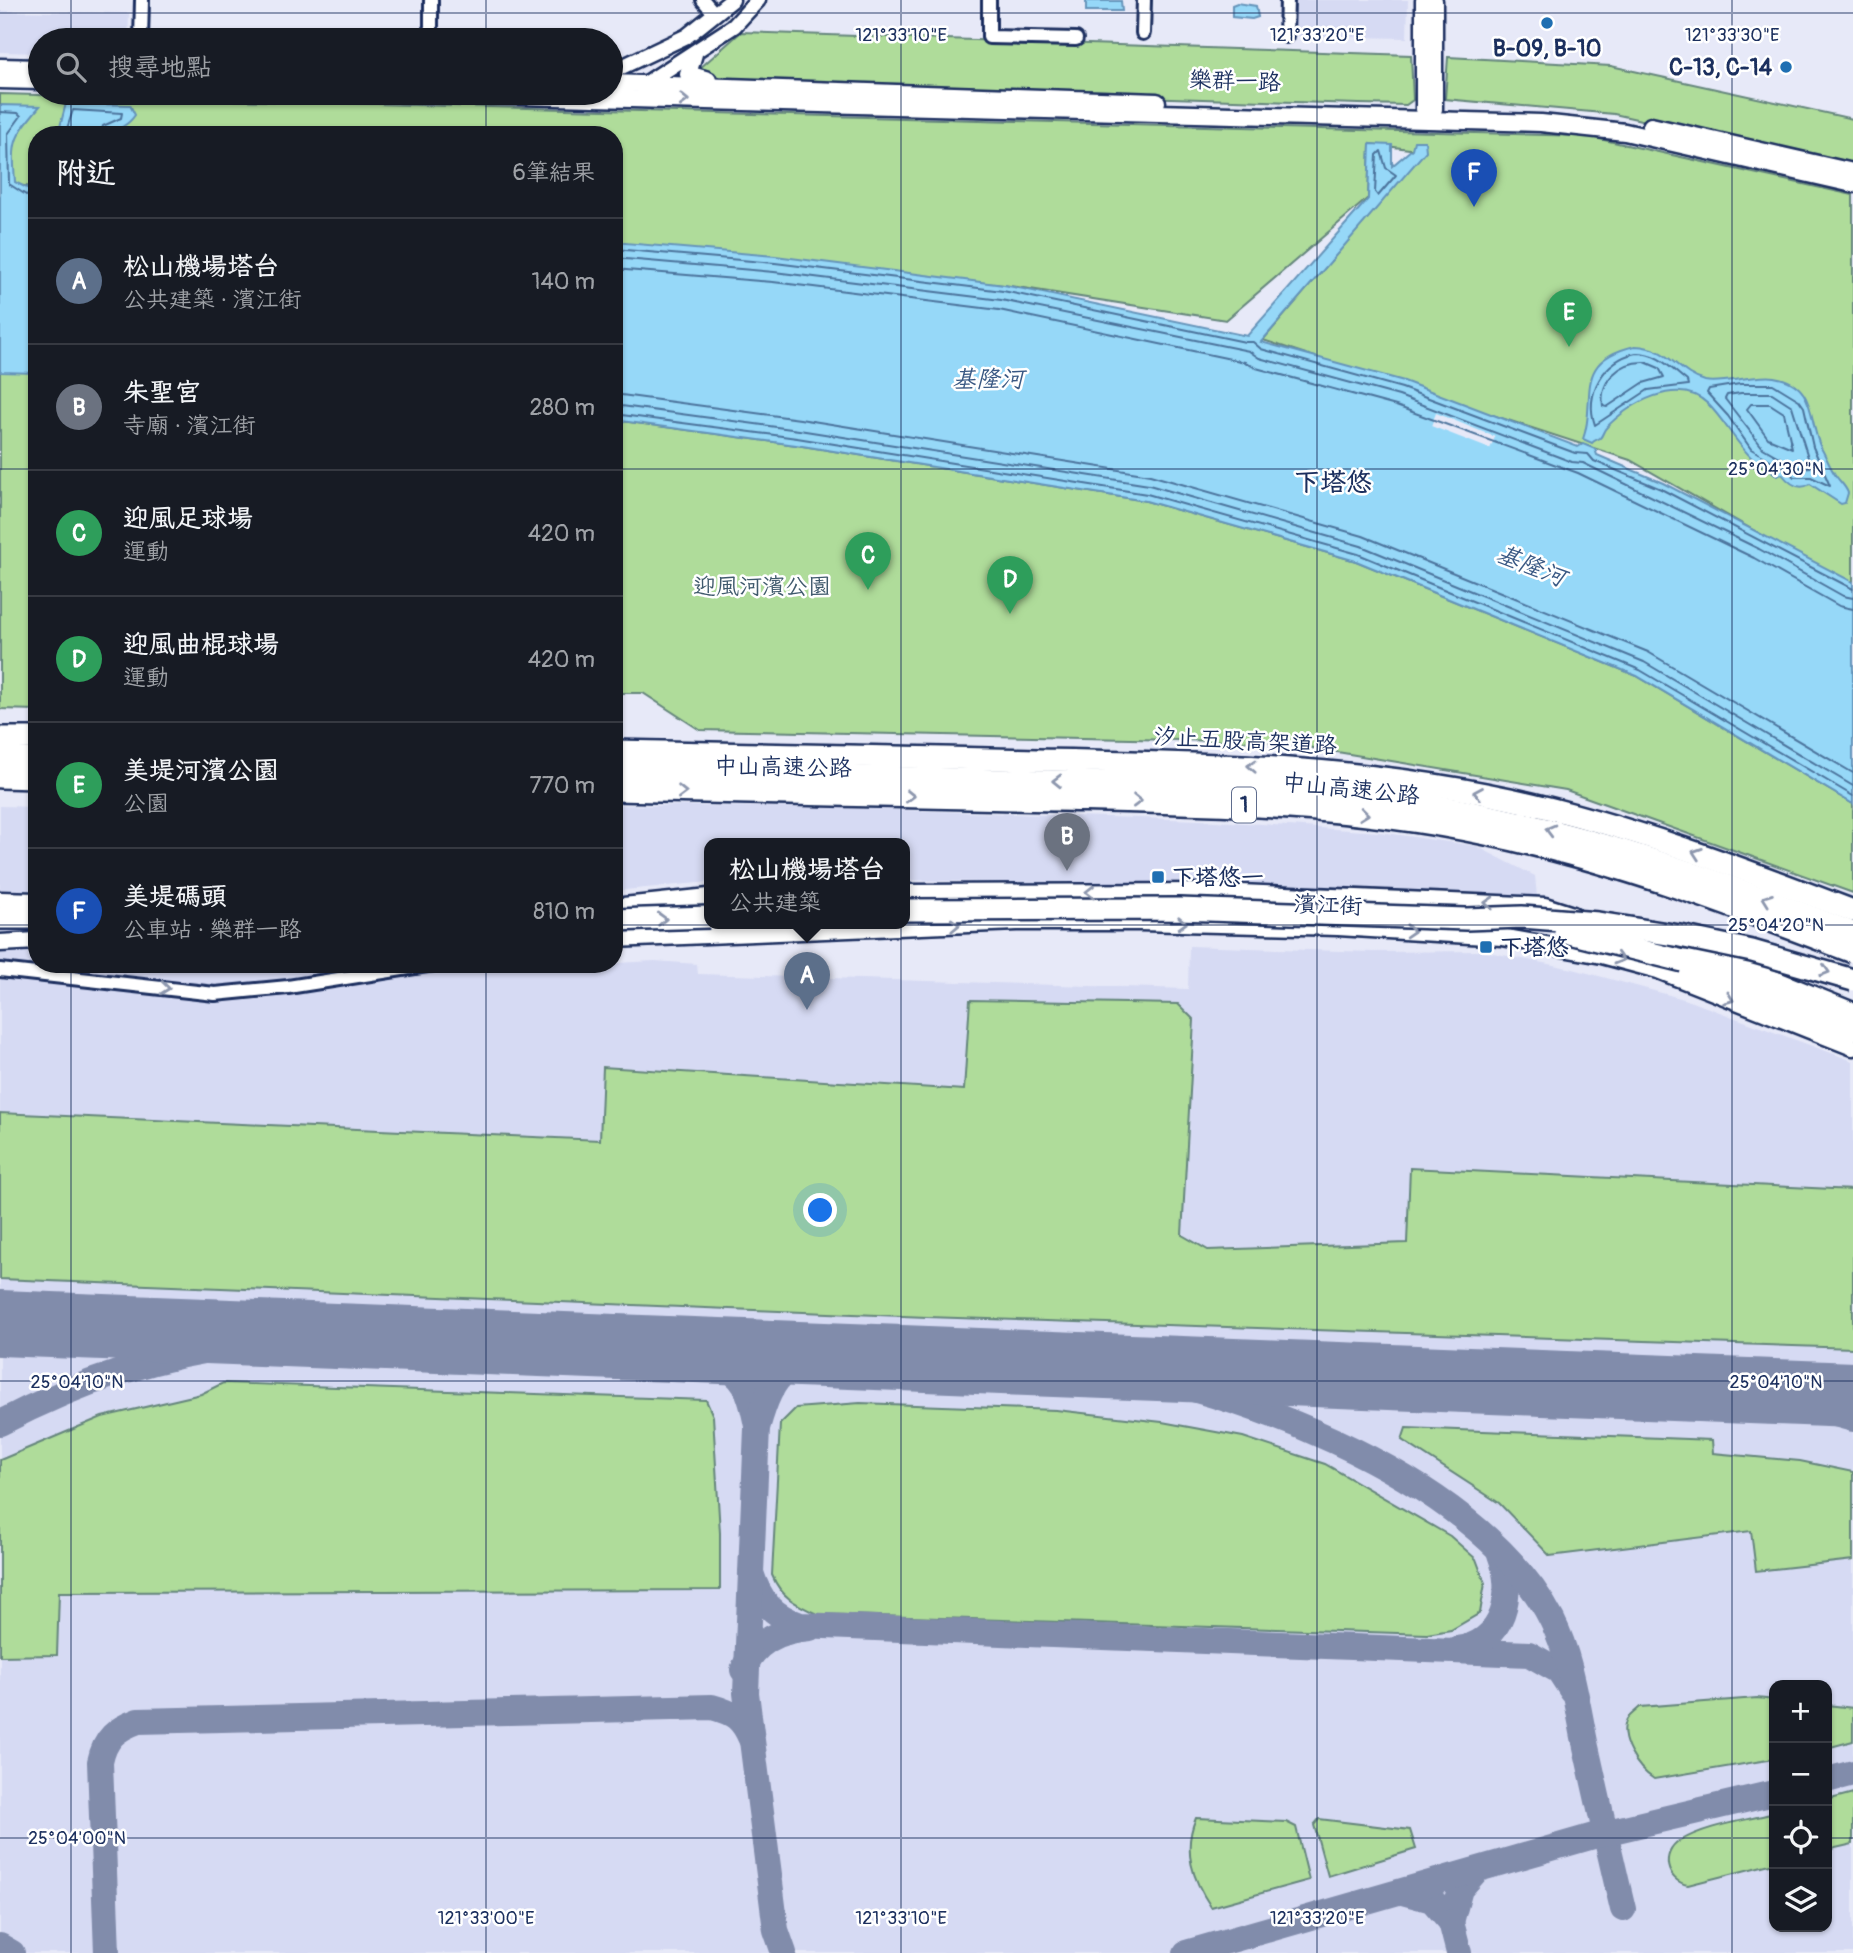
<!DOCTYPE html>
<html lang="zh-TW">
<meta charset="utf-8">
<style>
:root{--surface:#171b24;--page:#242831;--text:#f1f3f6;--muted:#9ea1a6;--line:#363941;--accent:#1f6fb2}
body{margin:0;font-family:Pangolin,"LXGW WenKai TC",sans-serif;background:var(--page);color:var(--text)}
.controls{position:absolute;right:21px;bottom:21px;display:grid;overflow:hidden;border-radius:14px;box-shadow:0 2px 5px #0004}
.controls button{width:63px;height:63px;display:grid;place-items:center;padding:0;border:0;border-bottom:2px solid var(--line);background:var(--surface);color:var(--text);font:35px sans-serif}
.you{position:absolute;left:821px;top:1211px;width:24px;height:24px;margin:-18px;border:5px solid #fff;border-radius:50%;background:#1a73e8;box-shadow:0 0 0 10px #1a73e833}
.badge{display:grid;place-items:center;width:46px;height:46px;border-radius:50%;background:var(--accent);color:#fff;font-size:23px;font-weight:700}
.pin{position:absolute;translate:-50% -58px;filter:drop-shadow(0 2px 4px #0008)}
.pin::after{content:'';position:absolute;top:37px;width:24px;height:21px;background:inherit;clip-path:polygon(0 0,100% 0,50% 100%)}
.popup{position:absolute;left:704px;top:838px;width:206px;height:91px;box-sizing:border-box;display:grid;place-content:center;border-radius:14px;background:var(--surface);filter:drop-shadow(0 2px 5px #0005);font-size:23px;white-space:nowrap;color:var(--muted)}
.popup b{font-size:26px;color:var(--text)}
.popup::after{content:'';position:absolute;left:50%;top:100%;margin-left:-14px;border:14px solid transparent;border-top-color:var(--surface)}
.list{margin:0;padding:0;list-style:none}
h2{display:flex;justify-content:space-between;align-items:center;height:91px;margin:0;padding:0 28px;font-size:30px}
h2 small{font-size:23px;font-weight:400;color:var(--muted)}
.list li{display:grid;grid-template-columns:46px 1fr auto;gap:21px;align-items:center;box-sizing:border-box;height:126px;padding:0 28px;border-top:2px solid var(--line)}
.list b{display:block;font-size:26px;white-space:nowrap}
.list p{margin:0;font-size:23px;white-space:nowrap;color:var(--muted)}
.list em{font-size:23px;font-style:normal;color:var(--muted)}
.icon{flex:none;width:38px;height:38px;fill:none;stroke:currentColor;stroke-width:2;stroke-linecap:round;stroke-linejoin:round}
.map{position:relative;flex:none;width:1853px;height:1953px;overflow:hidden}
.search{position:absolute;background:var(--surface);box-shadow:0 2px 5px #0004;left:28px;top:28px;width:595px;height:77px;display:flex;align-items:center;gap:18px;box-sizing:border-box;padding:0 24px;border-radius:38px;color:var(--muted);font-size:26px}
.panel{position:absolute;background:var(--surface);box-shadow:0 2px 5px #0004;left:28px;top:126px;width:595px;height:847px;border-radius:28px}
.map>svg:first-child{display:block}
.built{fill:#d6daf3;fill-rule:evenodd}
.green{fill:#afdc9a;stroke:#65867c;stroke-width:2}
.water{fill:#96d8f8;stroke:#6594ba;stroke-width:2}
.pier{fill:#e7e9f8}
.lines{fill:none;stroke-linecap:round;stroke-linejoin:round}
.shore{stroke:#4c739c;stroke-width:2}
.taxiway{stroke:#818cab;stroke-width:26}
.runway{stroke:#818cab;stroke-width:66}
.minor-casing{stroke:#1b2f5e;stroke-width:18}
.tertiary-casing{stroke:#1b2f5e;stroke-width:19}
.secondary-casing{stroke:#1b2f5e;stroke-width:21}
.motorway-casing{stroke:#1b2f5e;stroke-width:26}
.minor{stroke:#fff;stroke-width:12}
.tertiary{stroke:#fff;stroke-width:14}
.secondary{stroke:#fff;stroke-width:16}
.motorway{stroke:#fff;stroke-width:21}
.motorway-bridge-casing{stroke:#1b2f5e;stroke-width:26;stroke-linecap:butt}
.motorway-bridge{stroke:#fff;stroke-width:21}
.oneway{stroke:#8d97ae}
.ticks{fill:none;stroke:#1b2f5e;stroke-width:2;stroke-opacity:0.45}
.poi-dot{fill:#1f6fb2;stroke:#fff;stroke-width:2.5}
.labels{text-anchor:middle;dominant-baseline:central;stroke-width:5;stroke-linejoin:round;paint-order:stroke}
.shield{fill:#fff;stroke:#5f6d8e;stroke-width:2}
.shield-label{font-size:21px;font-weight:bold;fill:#1b2f5e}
.poi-label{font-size:23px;font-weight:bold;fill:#1b2f5e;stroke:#fff;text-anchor:start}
.street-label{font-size:23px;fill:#1b2f5e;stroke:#fff}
.park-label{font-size:23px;fill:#405a6d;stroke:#fff}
.water-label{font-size:24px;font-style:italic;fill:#3a5984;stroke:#fff}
.quarter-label{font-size:26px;font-weight:bold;fill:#1b2f5e;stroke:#fff}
.ticks-label{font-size:18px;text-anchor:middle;fill:#1b2f5e;stroke:#fff;stroke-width:5;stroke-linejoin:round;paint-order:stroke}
</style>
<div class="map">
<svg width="1853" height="1953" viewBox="0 0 1853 1953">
<rect width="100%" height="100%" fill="#e7e9f8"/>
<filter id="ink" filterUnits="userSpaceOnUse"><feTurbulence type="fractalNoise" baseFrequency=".0143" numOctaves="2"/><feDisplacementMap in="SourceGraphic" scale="14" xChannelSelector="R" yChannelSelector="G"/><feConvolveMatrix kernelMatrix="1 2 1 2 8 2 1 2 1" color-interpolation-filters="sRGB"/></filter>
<g filter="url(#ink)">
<g class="built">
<path d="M 1296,0 L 1408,0 L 1407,38 L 1295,36 Z"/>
<path d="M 0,11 L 129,13 L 128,40 L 40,40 L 40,53 L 0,52 Z"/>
<path d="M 614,805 L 838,808 L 1200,820 L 1379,832 L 1476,846 L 1535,876 L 1537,897 L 905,880 L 905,844 L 709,844 L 709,882 L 614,891 Z"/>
<path d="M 0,806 L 37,807 L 37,964 L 560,966 L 655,961 L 697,964 L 698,974 L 1188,989 L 1189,946 L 1373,952 L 1483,951 L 1573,969 L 1684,999 L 1853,1061 L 1853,1953 L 0,1953 ZM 1774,1685 L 1827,1685 L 1827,1927 L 1774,1927 Z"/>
</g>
<g class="green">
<path d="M 741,32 L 1411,55 L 1413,100 L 1406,105 L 1359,104 L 767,85 L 691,76 Z"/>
<path d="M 1448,57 L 1611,66 L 1853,119 L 1853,167 L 1614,114 L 1445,99 Z"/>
<path d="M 0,94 L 1586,136 L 1853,195 L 1853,587 L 1630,460 L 1263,340 L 1425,151 L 1370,144 L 1368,198 L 1226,320 L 1004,285 L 614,245 L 614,135 L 37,135 L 37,187 L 0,184 Z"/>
<path d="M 0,370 L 37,373 L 37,710 L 0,709 Z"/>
<path d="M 614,420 L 796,445 L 1146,501 L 1356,561 L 1637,676 L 1853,804 L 1853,893 L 1566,790 L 1277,742 L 700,730 L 643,693 L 614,693 Z"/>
<path d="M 970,1000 L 1178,1004 L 1194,1020 L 1182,1235 L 1208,1250 L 1407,1243 L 1410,1168 L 1853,1190 L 1853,1348 L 927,1317 L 0,1279 L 0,1113 L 600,1140 L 603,1067 L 964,1090 Z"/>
<path d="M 223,1383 L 706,1400 L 713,1416 L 720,1533 L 720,1590 L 59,1592 L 57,1655 L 0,1656 L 0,1460 L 102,1417 L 201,1394 Z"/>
<path d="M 860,1403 L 1056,1410 L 1162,1422 L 1243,1437 L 1325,1464 L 1450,1536 L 1476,1559 L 1485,1583 L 1480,1613 L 1451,1630 L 1427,1634 L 817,1614 C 795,1604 781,1597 772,1575 L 780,1424 L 796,1408 Z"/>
<path d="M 1406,1428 L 1712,1440 L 1713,1453 L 1800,1461 L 1853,1472 L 1853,1560 L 1756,1571 L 1751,1531 L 1550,1556 L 1499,1503 L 1402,1440 Z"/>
<path d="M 1757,1698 L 1774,1700 L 1774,1759 L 1654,1779 C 1638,1769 1617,1739 1627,1719 C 1630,1715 1637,1710 1640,1707 Z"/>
<path d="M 1827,1705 L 1853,1708 L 1853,1741 L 1827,1748 Z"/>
<path d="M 1853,1793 L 1853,1844 L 1827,1850 L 1827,1800 Z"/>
<path d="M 1774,1813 L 1774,1863 L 1688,1885 C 1666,1881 1660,1853 1680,1841 C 1707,1825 1744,1821 1774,1813 Z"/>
<path d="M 1196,1818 L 1286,1822 L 1296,1827 L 1309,1880 L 1211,1907 C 1193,1880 1182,1850 1196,1818 Z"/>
<path d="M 1319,1819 L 1410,1830 L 1416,1849 L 1328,1876 L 1314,1825 Z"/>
</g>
<g class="water">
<path d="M 1086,1 L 1121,1 L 1122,11 L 1086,11 Z"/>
<path d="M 1237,3 L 1256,6 L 1258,17 L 1252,19 L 1232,17 L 1232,5 Z"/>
<path d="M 66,103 L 130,105 L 135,115 C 119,139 83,135 58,135 Z"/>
<path d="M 0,105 L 40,106 C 13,138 12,141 15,182 L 27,188 L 37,181 L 37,373 L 0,372 Z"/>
<path d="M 1414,141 L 1425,141 L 1426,151 L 1261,342 L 1404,381 L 1578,447 L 1583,444 L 1595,449 L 1597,455 L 1663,483 L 1853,582 L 1853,804 L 1637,676 L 1356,561 L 1146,501 L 796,445 L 614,420 L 614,242 L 775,256 L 1004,285 L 1247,336 L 1368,199 L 1370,144 L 1392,145 L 1392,166 L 1412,149 Z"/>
<path d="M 1635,346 C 1670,347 1676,373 1705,381 C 1721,385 1755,374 1774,377 C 1818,384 1808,422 1821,448 C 1826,456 1830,468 1836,476 C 1840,482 1845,485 1848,493 L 1845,503 L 1841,504 L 1810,484 C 1799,491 1789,483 1782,474 L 1777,476 L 1764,464 L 1757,463 C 1737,446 1726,422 1708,404 C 1678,375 1628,404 1606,428 C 1603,431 1603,435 1600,438 C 1597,440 1594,440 1592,443 L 1583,439 C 1598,399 1570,361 1635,346 Z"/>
</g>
<path class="pier" d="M 1436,413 L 1495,437 L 1490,449 L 1431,426 Z"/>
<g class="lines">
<g class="shore">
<path d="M 0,112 L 18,113 L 21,116 L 8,134 L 9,184 L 26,195 L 37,190"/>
<path d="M 65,135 L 73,110 L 122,113 L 121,118 L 103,126 L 100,135"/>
<path d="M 1381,151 L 1386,168 L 1396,175 L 1378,196 L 1375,192 L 1377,155 Z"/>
<path d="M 614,249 L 775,263 L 1003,291 L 1245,342 L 1253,342 L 1261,349 L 1402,388 L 1575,453 L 1588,454 L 1594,461 L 1661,489 L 1853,589"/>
<path d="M 614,258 L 774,272 L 1001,300 L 1249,351 L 1259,358 L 1399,396 L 1572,462 L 1583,463 L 1759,549 L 1843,596 L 1853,598"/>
<path d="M 614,269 L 773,282 L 999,310 L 1245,362 L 1256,368 L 1396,406 L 1578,473 L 1754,558 L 1839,606 L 1853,609"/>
<path d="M 1636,353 C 1659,353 1670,368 1687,381 L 1688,385 L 1648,390 L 1595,425 C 1584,393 1604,360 1636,353 Z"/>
<path d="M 1645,362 L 1659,368 L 1664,377 L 1643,383 L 1607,407 L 1603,406 C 1599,381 1620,361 1645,362 Z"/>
<path d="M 1740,384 L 1773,384 L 1799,400 L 1804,407 L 1813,447 L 1830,486 L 1811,477 L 1794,477 L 1786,469 L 1751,449 L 1728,416 L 1707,393 L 1709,389 Z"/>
<path d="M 1741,393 L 1772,393 L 1792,406 L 1811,467 L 1798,468 L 1763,448 L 1725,399 L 1727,395 Z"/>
<path d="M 614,394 L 800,419 L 1150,475 L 1363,536 L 1648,652 L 1853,773"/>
<path d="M 1751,404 L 1770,404 L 1784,413 L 1792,448 L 1768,438 L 1747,409 Z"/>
<path d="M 614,405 L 799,430 L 1149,485 L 1361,546 L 1644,662 L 1853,786"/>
<path d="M 614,414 L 797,438 L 1147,494 L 1358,554 L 1640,670 L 1853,796"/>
</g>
<g class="taxiway">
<path d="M 1722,1390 L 1802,1405 L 1853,1419"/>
<path d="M 0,1423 C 74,1384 158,1355 242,1345 C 394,1327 561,1349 714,1359 C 746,1377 750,1390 757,1426"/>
<path d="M 751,1573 C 760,1601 772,1615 800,1625 L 1529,1654 L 1559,1671 L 1572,1691"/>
<path d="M 1457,1649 C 1505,1643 1515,1593 1500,1554"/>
<path d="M 743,1670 C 755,1641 780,1630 810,1628"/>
<path d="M 1827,1780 L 1853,1773"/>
<path d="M 1402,1892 L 1432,1900 L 1451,1922 L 1460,1889 L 1476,1871"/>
<path d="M 1451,1922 L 1459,1953"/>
<path d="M 0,1946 L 12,1953"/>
<path d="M 107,1953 L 100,1762 C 105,1738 116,1729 138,1721 L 712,1707 C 734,1713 742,1718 751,1739"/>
<path d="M 784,1953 L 776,1930 L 746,1693 L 757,1428 C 764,1403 771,1381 792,1365 C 851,1365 910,1364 969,1364 C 998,1364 1027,1361 1055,1363 C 1212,1376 1477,1472 1552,1620 C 1572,1660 1577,1704 1586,1747 C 1598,1801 1610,1855 1623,1909"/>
<path d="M 1186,1953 L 1604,1833 L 1774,1793"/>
</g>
<path class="runway" d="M 0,1323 L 1853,1395"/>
<defs>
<g id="minor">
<path d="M 703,0 L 715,14"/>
<path d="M 989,0 L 989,37 L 1076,39"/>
<path d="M 1143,33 L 1144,0"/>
<path d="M 1286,36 L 1287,0"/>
<path d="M 141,40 L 142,0"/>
<path d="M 431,40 L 431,0"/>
<path d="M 0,970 L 215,994 L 288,987 L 434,964"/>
</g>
<g id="tertiary">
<path d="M 1423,0 L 1423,109 L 1428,120"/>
<path d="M 611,72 L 687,36 L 732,0"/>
<path d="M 642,86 L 734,26 L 758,0"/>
<path d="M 1428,120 L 1435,109 L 1435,0"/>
</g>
<g id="secondary">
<path d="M 694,54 L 688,74 L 708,80"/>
<path d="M 0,67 L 40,68"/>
<path d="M 0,80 L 40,81"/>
<path d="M 611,83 L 1157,102"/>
<path d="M 401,93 L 1541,123 L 1625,132 L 1853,184"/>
<path d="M 1651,126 L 1853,172"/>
<path d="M 905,893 L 1218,892 L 1545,906 L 1573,915"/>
<path d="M 0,900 L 37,901"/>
<path d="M 614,907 L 709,897"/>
<path d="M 614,939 L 1017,922 L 1139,922 L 1338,927 L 1502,937 L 1602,955 L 1658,970 L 1853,1047"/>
<path d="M 1665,942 L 1735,963 L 1853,1011"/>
<path d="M 0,943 L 37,941"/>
</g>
<g id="motorway">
<path d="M 0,738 L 37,738"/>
<path d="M 0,758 L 37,759"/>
<path d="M 0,777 L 37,778"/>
<path d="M 0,918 L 37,918"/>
<path d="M 1683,961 L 1853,1029"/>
</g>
</defs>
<use href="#minor" class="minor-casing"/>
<use href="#tertiary" class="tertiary-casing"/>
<use href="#secondary" class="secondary-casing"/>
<use href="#motorway" class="motorway-casing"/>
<use href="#minor" class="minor"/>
<use href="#tertiary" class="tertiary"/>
<use href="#secondary" class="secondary"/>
<use href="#motorway" class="motorway"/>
<defs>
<g id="motorway-bridge">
<path d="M 614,751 C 756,754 897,757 1038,760 C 1196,763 1355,765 1510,799 C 1628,825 1741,868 1853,911"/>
<path d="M 614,771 C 760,774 905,778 1051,781 C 1186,783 1322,784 1455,809 C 1592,834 1723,882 1853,933"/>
<path d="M 614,790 C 762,793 910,796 1057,800 C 1201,803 1345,804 1486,834 C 1613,860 1733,906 1853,952"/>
<path d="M 905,910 L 1179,909 L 1466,919 L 1522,917 L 1598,923 L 1680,936 L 1752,951 L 1853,980"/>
<path d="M 614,920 L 709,917"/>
<path d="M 1565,932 L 1683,961"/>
</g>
</defs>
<use href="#motorway-bridge" class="motorway-bridge-casing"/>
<use href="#motorway-bridge" class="motorway-bridge"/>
</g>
<defs><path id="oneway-chevron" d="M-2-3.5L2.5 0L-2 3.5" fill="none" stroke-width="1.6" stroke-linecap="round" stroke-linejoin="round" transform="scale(1.75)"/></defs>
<g class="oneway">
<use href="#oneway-chevron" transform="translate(684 100) rotate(2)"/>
<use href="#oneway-chevron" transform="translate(1252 766) rotate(-177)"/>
<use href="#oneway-chevron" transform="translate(1057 781) rotate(-179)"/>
<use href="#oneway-chevron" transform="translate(682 792) rotate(1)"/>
<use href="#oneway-chevron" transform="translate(1478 793) rotate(-170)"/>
<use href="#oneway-chevron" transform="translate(910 796) rotate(1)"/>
<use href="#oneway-chevron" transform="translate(1137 801) rotate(1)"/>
<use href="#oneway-chevron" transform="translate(1364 814) rotate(6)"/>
<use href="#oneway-chevron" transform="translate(1550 830) rotate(-165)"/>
<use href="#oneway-chevron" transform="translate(1697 853) rotate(-161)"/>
<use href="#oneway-chevron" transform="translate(1090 892) rotate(180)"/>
<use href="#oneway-chevron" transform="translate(1767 899) rotate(-160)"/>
<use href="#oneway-chevron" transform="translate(1489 903) rotate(-177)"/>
<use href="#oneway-chevron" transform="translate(662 919) rotate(-2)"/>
<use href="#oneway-chevron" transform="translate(1182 923) rotate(2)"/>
<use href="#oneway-chevron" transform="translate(955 925) rotate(-2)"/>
<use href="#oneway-chevron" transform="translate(1410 931) rotate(3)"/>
<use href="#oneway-chevron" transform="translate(1619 959) rotate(16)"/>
<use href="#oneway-chevron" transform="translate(1825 971) rotate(17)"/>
<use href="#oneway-chevron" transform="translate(165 988) rotate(6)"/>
<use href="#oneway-chevron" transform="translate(1729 999) rotate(21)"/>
</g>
</g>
<path class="ticks" d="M 71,0 L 71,40M 486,0 L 486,40M 901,0 L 901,1953M 1317,0 L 1317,1953M 1732,0 L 1732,1953M 0,13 L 1853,13M 71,93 L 71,135M 486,93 L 486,135M 0,469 L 37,469M 614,469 L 1853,469M 0,925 L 37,925M 614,925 L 1853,925M 71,964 L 71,1953M 486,964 L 486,1953M 0,1381 L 1853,1381M 0,1838 L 1774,1838M 1827,1838 L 1853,1838"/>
<g class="poi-dot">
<circle cx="1547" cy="23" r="7"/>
<circle cx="1786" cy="67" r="7"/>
<rect x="1151" y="870" width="14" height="14" rx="3.5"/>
<rect x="1479" y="940" width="14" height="14" rx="3.5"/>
</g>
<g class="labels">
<rect class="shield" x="1232" y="787.5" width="24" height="35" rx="5"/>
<g class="shield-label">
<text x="1244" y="805">1</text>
</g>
<g class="poi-label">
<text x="1547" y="48" text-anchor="middle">B-09, B-10</text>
<text x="1772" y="67" text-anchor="end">C-13, C-14</text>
<text x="1172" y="877">下塔悠一</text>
<text x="1500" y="947">下塔悠</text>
</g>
<g class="street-label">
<text transform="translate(1235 81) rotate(2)">樂群一路</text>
<text transform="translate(1245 741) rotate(3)">汐止五股高架道路</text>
<text transform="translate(783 767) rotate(1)">中山高速公路</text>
<text transform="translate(1351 789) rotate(6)">中山高速公路</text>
<text transform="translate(1328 905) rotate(2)">濱江街</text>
</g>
<g class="park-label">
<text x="762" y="586">迎風河濱公園</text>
</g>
<g class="water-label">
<text x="988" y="379">基隆河</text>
<text transform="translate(1531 566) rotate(22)">基隆河</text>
</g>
<g class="quarter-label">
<text x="1333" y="483">下塔悠</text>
</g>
</g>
<g class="ticks-label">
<text x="901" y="41">121°33'10"E</text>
<text x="1317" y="41">121°33'20"E</text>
<text x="1732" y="41">121°33'30"E</text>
<text x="1776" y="475">25°04'30"N</text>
<text x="1776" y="931">25°04'20"N</text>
<text x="77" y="1388">25°04'10"N</text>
<text x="1776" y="1388">25°04'10"N</text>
<text x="77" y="1844">25°04'00"N</text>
<text x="486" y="1924">121°33'00"E</text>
<text x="901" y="1924">121°33'10"E</text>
<text x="1317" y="1924">121°33'20"E</text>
</g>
</svg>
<div class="controls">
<button>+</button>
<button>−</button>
<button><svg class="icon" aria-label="locate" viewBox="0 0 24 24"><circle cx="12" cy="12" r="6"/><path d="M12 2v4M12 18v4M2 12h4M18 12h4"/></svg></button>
<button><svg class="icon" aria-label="layers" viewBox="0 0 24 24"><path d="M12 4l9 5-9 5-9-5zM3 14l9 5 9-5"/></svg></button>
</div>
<div class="you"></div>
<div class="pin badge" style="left:807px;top:1010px;background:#5c6f8a">A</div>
<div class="popup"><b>松山機場塔台</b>公共建築</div>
<div class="pin badge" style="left:1067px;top:871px;background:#6b7280">B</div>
<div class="pin badge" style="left:868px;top:590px;background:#2e9e5b">C</div>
<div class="pin badge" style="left:1010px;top:614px;background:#2e9e5b">D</div>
<div class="pin badge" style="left:1569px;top:347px;background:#2e9e5b">E</div>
<div class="pin badge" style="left:1474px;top:207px;background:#1a4fb4">F</div>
<div class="search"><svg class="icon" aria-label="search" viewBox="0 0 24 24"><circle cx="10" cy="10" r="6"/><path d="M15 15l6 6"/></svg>搜尋地點</div>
<section class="panel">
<h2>附近<small>6筆結果</small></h2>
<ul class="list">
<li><span class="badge" style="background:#5c6f8a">A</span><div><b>松山機場塔台</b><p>公共建築 · 濱江街</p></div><em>140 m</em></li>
<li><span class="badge" style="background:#6b7280">B</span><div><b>朱聖宮</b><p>寺廟 · 濱江街</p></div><em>280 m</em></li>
<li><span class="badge" style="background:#2e9e5b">C</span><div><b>迎風足球場</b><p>運動</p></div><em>420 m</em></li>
<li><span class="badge" style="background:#2e9e5b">D</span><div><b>迎風曲棍球場</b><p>運動</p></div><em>420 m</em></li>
<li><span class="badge" style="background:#2e9e5b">E</span><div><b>美堤河濱公園</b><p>公園</p></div><em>770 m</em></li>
<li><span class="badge" style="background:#1a4fb4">F</span><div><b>美堤碼頭</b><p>公車站 · 樂群一路</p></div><em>810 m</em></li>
</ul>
</section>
</div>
